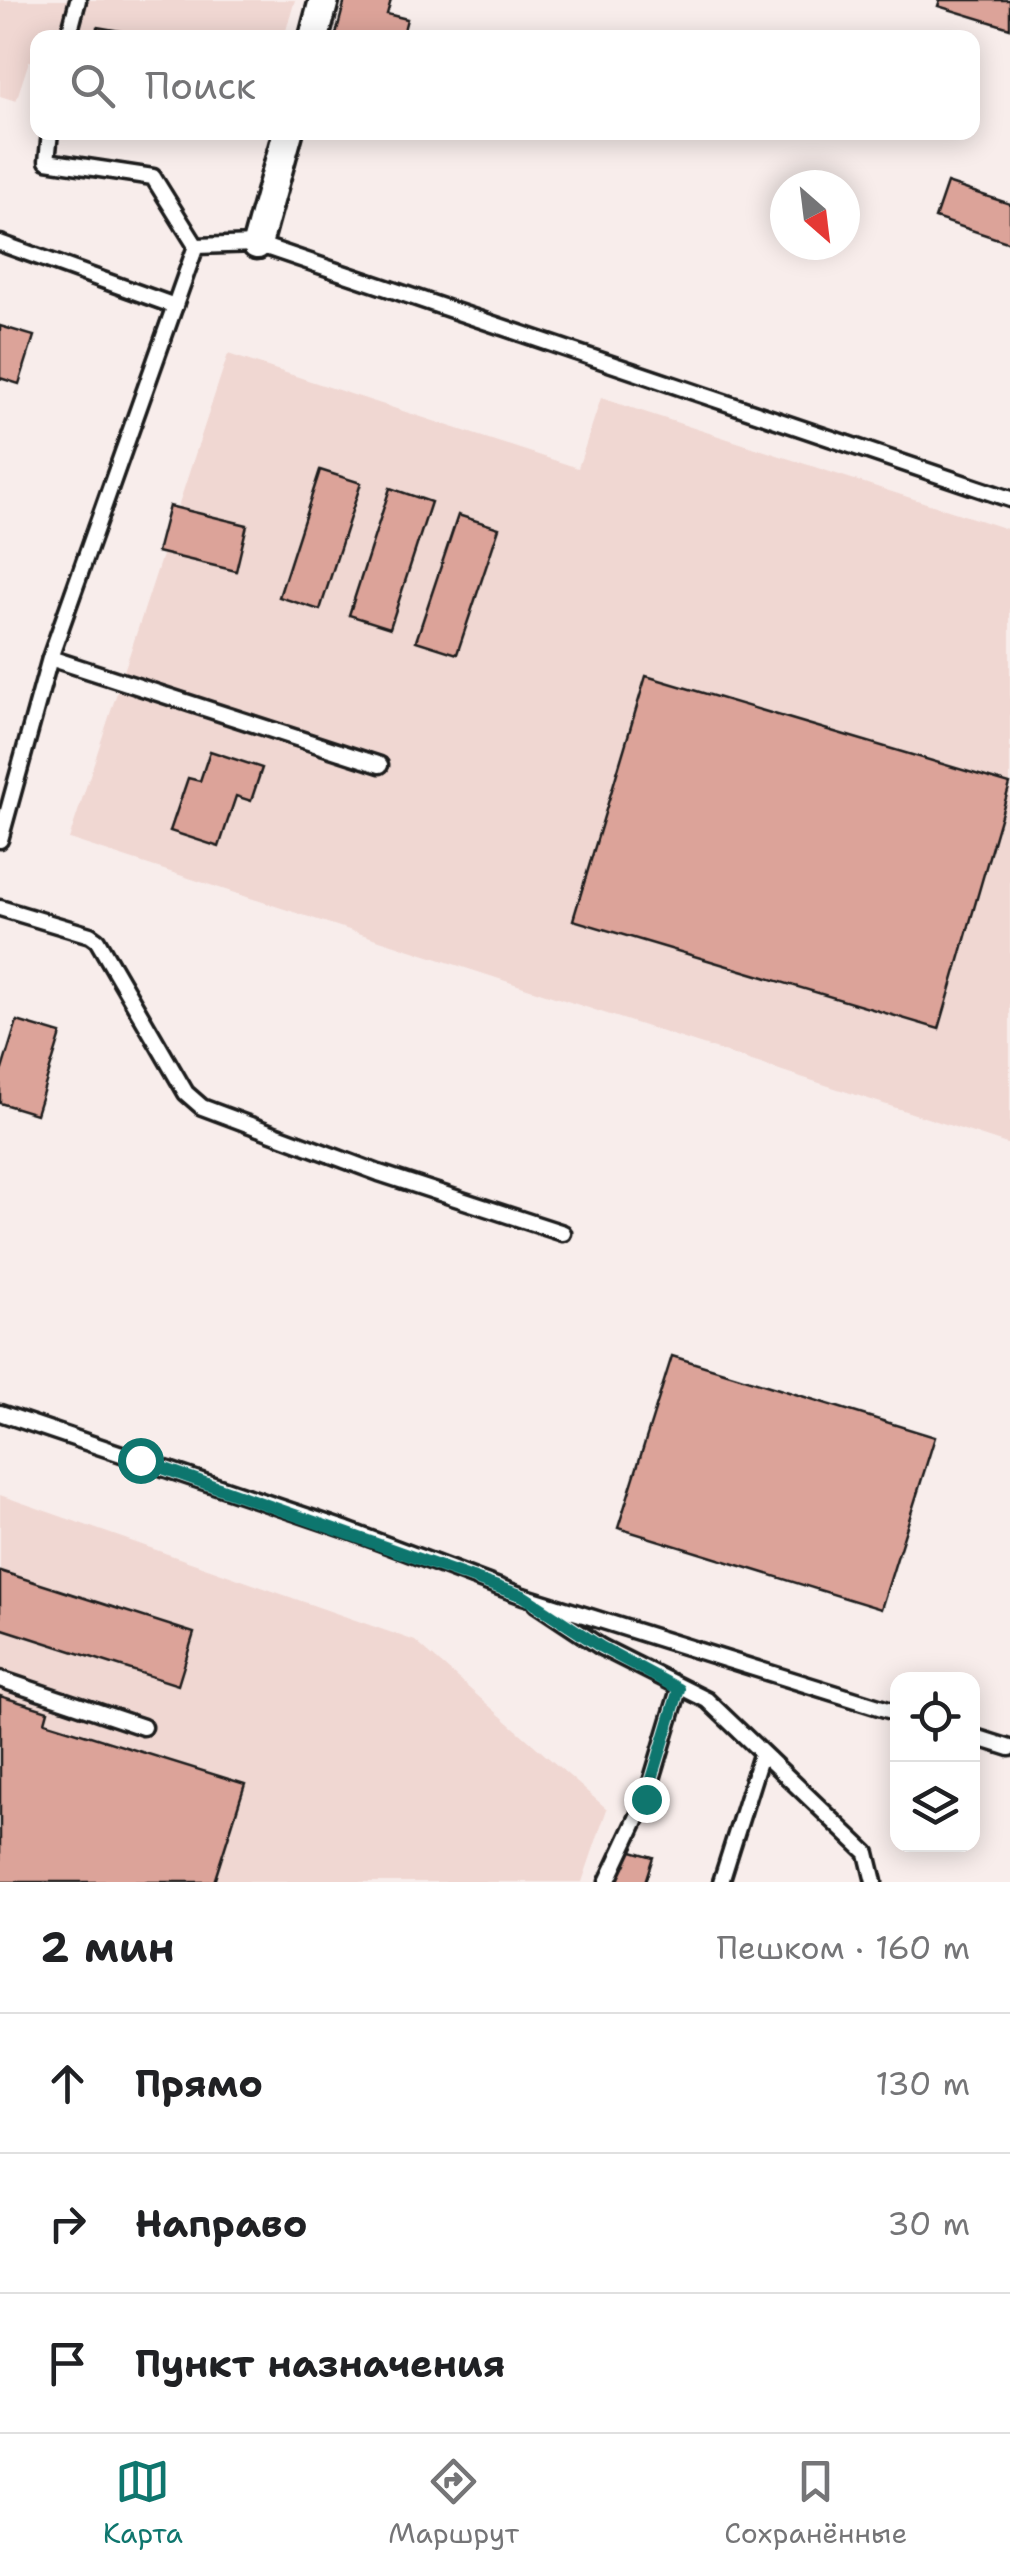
<!DOCTYPE html>
<html lang="ru">
<meta charset="utf-8">
<style>
:root{--surface:#fff;--page:#f6f6f6;--text:#202124;--muted:#757577;--line:#e0e0e0;--accent:#0f766e}
body{margin:0;font-family:"Shantell Sans",sans-serif;background:var(--page);color:var(--text)}
.controls{position:absolute;right:30px;bottom:30px;display:grid;overflow:hidden;border-radius:20px;box-shadow:0 5px 25px #0003}
.controls button{width:90px;height:90px;display:grid;place-items:center;padding:0;border:0;border-bottom:2px solid var(--line);background:var(--surface);color:var(--text);font:50px sans-serif}
.compass{position:absolute;left:770px;top:170px;width:90px;height:90px;border-radius:50%;background:var(--surface);box-shadow:0 5px 25px #0003;rotate:152deg}
.stop{position:absolute;width:30px;height:30px;margin:-22px;border:8px solid #0f766e;border-radius:50%;background:#fff}
.stop.end{background:#0f766e;border-color:#fff;box-shadow:0 2px 10px #0008}
.list{margin:0;padding:0;list-style:none}
h2{display:flex;justify-content:space-between;align-items:center;height:130px;margin:0;padding:0 40px;font-size:42px}
h2 small{font-size:32px;font-weight:400;color:var(--muted)}
.list li{display:grid;grid-template-columns:65px 1fr auto;gap:30px;align-items:center;box-sizing:border-box;height:140px;padding:0 40px;border-top:2px solid var(--line)}
.list b{display:block;font-size:38px;white-space:nowrap}
.list em{font-size:32px;font-style:normal;color:var(--muted)}
.icon{flex:none;width:55px;height:55px;fill:none;stroke:currentColor;stroke-width:2;stroke-linecap:round;stroke-linejoin:round}
.map{position:relative;flex:none;width:1010px;height:1882px;overflow:hidden}
.search{position:absolute;background:var(--surface);box-shadow:0 5px 25px #0003;left:30px;right:30px;top:30px;height:110px;display:flex;align-items:center;gap:25px;box-sizing:border-box;padding:0 35px;border-radius:20px;color:var(--muted);font-size:38px}
.sheet{height:550px;background:var(--surface)}
nav{display:flex;justify-content:space-around;align-items:center;box-sizing:border-box;height:140px;border-top:2px solid var(--line);background:var(--surface);font-size:28px;color:var(--muted)}
nav a{display:grid;justify-items:center;gap:5px}
nav .on{color:var(--accent)}
.map>svg:first-child{display:block}
.built{fill:#f0d7d2}
.building{fill:#dca399;stroke:#1c1c1c;stroke-width:2.5}
.lines{fill:none;stroke-linecap:round;stroke-linejoin:round}
.lane-casing{stroke:#1c1c1c;stroke-width:21}
.street-casing{stroke:#1c1c1c;stroke-width:35}
.lane{stroke:#fff;stroke-width:14}
.street{stroke:#fff;stroke-width:28}
.route{stroke:#0f766e;stroke-width:12}
</style>
<div class="map">
<svg width="1010" height="1882" viewBox="0 0 1010 1882">
<rect width="100%" height="100%" fill="#f8edeb"/>
<filter id="ink" filterUnits="userSpaceOnUse"><feTurbulence type="fractalNoise" baseFrequency=".01" numOctaves="2"/><feDisplacementMap in="SourceGraphic" scale="20" xChannelSelector="R" yChannelSelector="G"/><feConvolveMatrix kernelMatrix="1 2 1 2 8 2 1 2 1" color-interpolation-filters="sRGB"/></filter>
<g filter="url(#ink)">
<g class="built">
<path d="M 0,0 L 295,0 L 284,37 L 38,38 L 37,63 L 29,61 L 16,101 L 0,96 Z"/>
<path d="M 228,354 L 578,468 L 601,398 L 1010,530 L 1010,1145 L 69,839 Z"/>
<path d="M 0,1495 L 415,1641 L 607,1809 L 582,1882 L 0,1882 Z"/>
</g>
<g class="building">
<path d="M 345,0 L 391,0 L 387,14 L 407,19 L 402,38 L 335,38 Z"/>
<path d="M 940,0 L 1010,0 L 1010,28 L 938,6 Z"/>
<path d="M 97,27 L 150,36 L 150,38 L 96,38 Z"/>
<path d="M 947,183 L 1010,204 L 1010,243 L 935,218 Z"/>
<path d="M 0,326 L 34,336 L 19,384 L 0,378 Z"/>
<path d="M 320,470 L 361,483 L 320,610 L 279,597 Z"/>
<path d="M 390,488 L 431,502 L 390,628 L 349,615 Z"/>
<path d="M 169,506 L 247,525 L 236,571 L 157,552 Z"/>
<path d="M 458,515 L 499,528 L 457,654 L 416,641 Z"/>
<path d="M 646,676 L 1010,784 L 939,1029 L 573,920 Z"/>
<path d="M 210,751 L 262,768 L 251,801 L 236,796 L 219,847 L 170,831 L 188,778 L 200,781 Z"/>
<path d="M 17,1021 L 61,1034 L 36,1114 L 0,1103 L 0,1076 Z"/>
<path d="M 672,1356 L 935,1437 L 881,1609 L 618,1528 Z"/>
<path d="M 0,1571 L 194,1633 L 178,1685 L 0,1628 Z"/>
<path d="M 0,1696 L 48,1711 L 45,1722 L 245,1784 L 214,1882 L 0,1882 Z"/>
<path d="M 625,1849 L 653,1857 L 645,1882 L 615,1882 Z"/>
</g>
<g class="lines">
<defs>
<g id="lane">
<path d="M 68,38 L 78,0"/>
<path d="M 50,132 L 47,161 L 153,177 L 196,246"/>
<path d="M 0,243 L 175,306"/>
<path d="M 50,658 L 380,765"/>
<path d="M 0,840 L 50,658 L 196,246 L 257,244 L 1010,499"/>
<path d="M 0,908 L 90,935 L 97,940 L 186,1093 L 202,1107 L 379,1173 L 563,1233"/>
<path d="M 0,1413 L 347,1530 L 523,1596 L 898,1713"/>
<path d="M 536,1604 L 601,1647 L 707,1700 L 867,1853 L 874,1882"/>
<path d="M 0,1679 L 143,1727"/>
<path d="M 972,1736 L 1010,1748"/>
<path d="M 607,1882 L 646,1799 L 679,1689"/>
<path d="M 721,1882 L 761,1755"/>
</g>
<g id="street">
<path d="M 314,38 L 324,0"/>
<path d="M 257,244 L 288,132"/>
</g>
</defs>
<use href="#lane" class="lane-casing"/>
<use href="#street" class="street-casing"/>
<use href="#lane" class="lane"/>
<use href="#street" class="street"/>
</g>
</g>
<g class="lines" filter="url(#ink)">
<path class="route" d="M 140,1460 L 523,1596 L 601,1647 L 679,1689 L 646,1799"/>
</g>
</svg>
<div class="controls">
<button><svg class="icon" aria-label="locate" viewBox="0 0 24 24"><circle cx="12" cy="12" r="6"/><path d="M12 2v4M12 18v4M2 12h4M18 12h4"/></svg></button>
<button><svg class="icon" aria-label="layers" viewBox="0 0 24 24"><path d="M12 4l9 5-9 5-9-5zM3 14l9 5 9-5"/></svg></button>
</div>
<svg class="compass" viewBox="-18 -18 36 36"><path d="M0-13l5 13h-10z" fill="#e53935"/><path d="M0 13l5-13h-10z" fill="#757577"/></svg>
<div class="stop" style="left:140px;top:1460px"></div>
<div class="stop end" style="left:646px;top:1799px"></div>
<div class="search"><svg class="icon" aria-label="search" viewBox="0 0 24 24"><circle cx="10" cy="10" r="6"/><path d="M15 15l6 6"/></svg>Поиск</div>
</div>
<section class="sheet">
<h2>2 мин<small>Пешком · 160 m</small></h2>
<ul class="list">
<li><svg class="icon" aria-label="ahead" viewBox="0 0 24 24"><path d="M12 20V5M6 11l6-6 6 6"/></svg><div><b>Прямо</b></div><em>130 m</em></li>
<li><svg class="icon" aria-label="right" viewBox="0 0 24 24"><path d="M7 20v-9h11M14 6l5 5-5 5"/></svg><div><b>Направо</b></div><em>30 m</em></li>
<li><svg class="icon" aria-label="arrive" viewBox="0 0 24 24"><path d="M6 21V4h12l-3 4 3 4H6"/></svg><div><b>Пункт назначения</b></div></li>
</ul>
</section>
<nav>
<a class="on"><svg class="icon" aria-label="map" viewBox="0 0 24 24"><path d="M3 6l6-2 6 2 6-2v14l-6 2-6-2-6 2zM9 4v14M15 6v14"/></svg>Карта</a>
<a><svg class="icon" aria-label="directions" viewBox="0 0 24 24"><path d="M12 3l9 9-9 9-9-9zM9 14v-3h6M13 9l2 2-2 2"/></svg>Маршрут</a>
<a><svg class="icon" aria-label="saved" viewBox="0 0 24 24"><path d="M7 4h10v16l-5-4-5 4z"/></svg>Сохранённые</a>
</nav>
